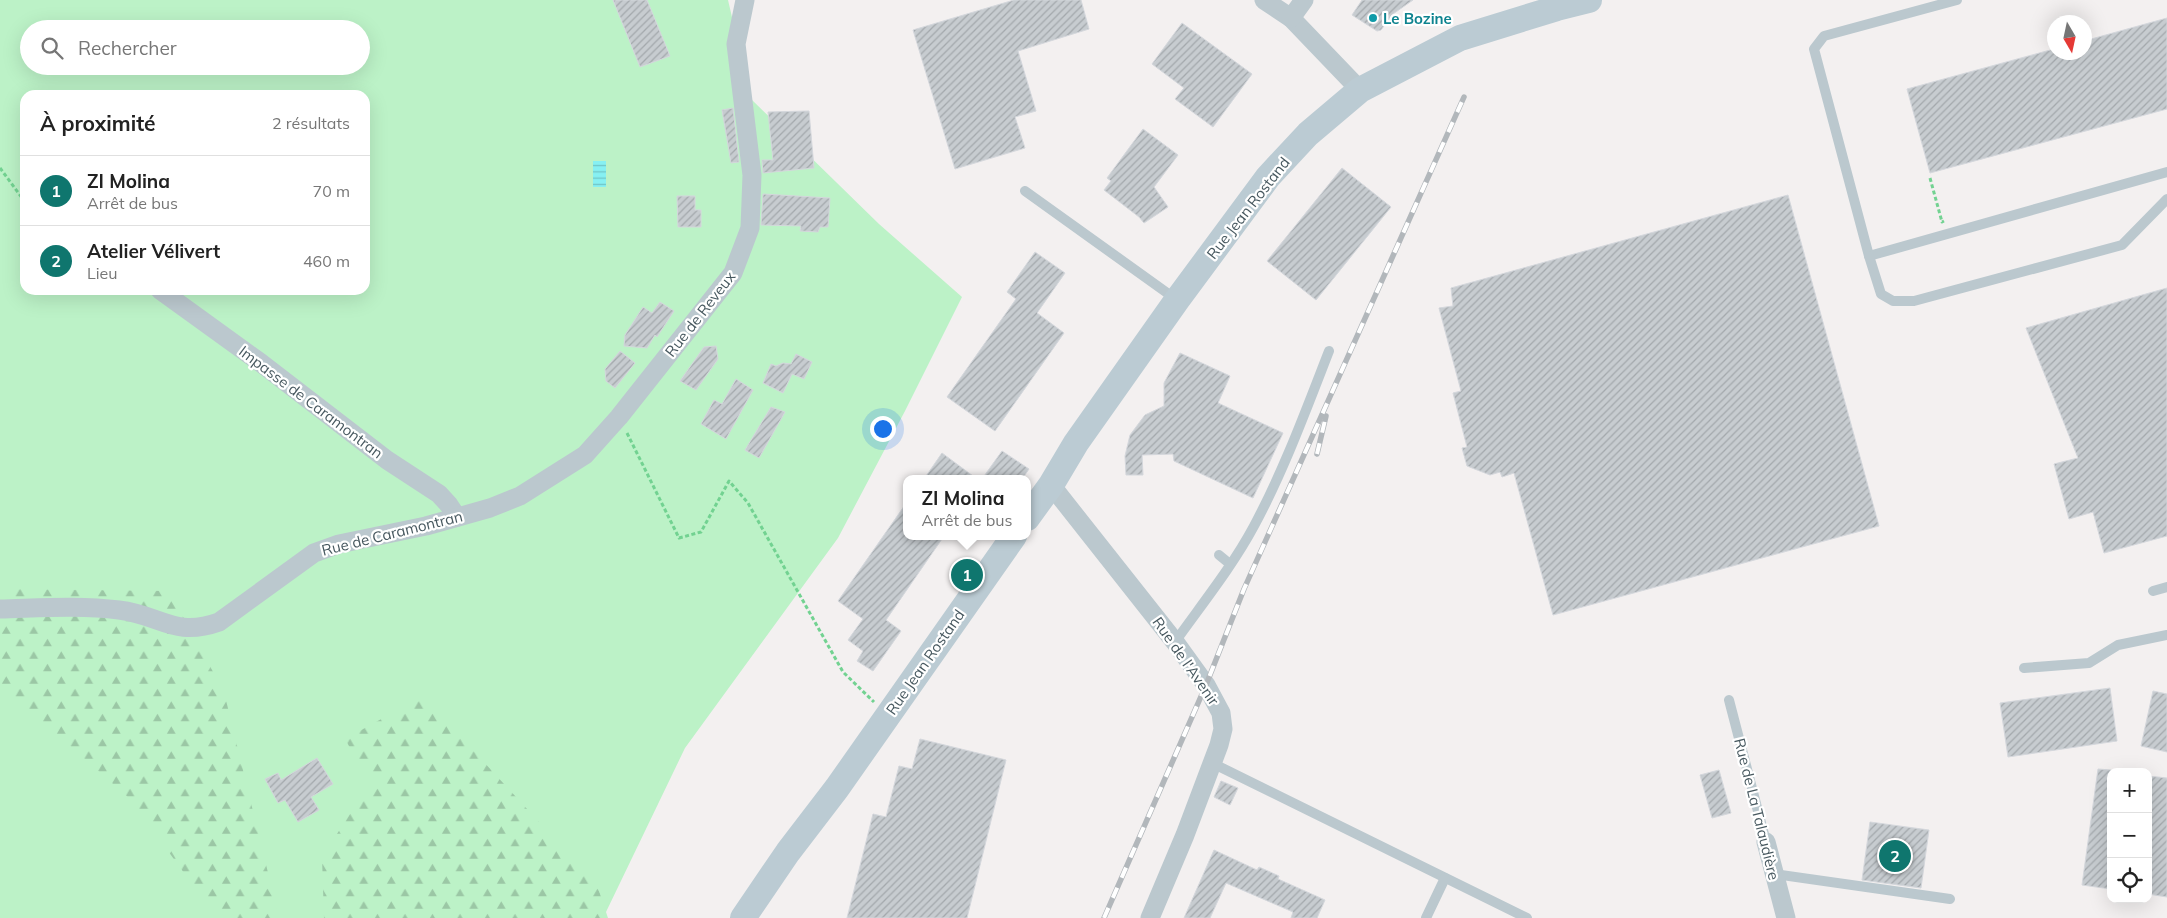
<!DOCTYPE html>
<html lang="fr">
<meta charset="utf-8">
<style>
:root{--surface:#fff;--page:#f6f6f6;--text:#222;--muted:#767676;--line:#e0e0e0;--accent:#0f766e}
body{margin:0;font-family:Mulish,sans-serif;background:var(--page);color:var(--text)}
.controls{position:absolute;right:15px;bottom:15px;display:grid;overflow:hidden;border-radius:10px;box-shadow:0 5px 20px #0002}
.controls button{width:45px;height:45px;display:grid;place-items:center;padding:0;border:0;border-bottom:1px solid var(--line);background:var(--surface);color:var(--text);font:25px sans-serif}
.compass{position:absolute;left:2047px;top:15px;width:45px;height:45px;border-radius:50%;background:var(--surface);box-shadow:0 5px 20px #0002;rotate:171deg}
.you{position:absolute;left:882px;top:428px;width:18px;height:18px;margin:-12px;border:4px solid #fff;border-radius:50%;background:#1a73e8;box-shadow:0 0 0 8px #1a73e833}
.badge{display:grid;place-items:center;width:32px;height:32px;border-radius:50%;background:var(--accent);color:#fff;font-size:16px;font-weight:700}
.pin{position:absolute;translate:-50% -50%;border:2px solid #fff;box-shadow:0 1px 5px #0006}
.popup{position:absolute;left:903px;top:475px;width:128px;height:65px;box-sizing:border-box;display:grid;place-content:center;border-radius:10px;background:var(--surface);filter:drop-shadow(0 1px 4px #0005);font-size:16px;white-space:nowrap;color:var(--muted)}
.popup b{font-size:19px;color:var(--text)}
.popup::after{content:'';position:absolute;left:50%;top:100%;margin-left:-10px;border:10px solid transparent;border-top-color:var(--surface)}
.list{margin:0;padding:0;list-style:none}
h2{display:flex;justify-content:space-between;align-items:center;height:65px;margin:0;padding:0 20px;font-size:21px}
h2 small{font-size:16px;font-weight:400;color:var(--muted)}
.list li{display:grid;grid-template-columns:32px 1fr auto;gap:15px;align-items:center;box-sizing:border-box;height:70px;padding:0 20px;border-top:1px solid var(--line)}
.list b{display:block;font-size:19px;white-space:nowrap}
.list p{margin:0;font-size:16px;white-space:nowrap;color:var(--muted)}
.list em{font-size:16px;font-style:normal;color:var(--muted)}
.icon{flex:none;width:28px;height:28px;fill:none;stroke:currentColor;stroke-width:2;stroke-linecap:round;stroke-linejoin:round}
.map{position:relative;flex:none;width:2167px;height:918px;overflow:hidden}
.search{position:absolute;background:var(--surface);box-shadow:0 5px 20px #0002;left:20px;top:20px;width:350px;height:55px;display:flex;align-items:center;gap:12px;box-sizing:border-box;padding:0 18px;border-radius:28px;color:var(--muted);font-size:19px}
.panel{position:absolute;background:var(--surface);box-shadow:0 5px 20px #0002;left:20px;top:90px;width:350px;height:205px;border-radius:15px}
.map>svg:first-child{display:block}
.grass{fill:#bcf2c7;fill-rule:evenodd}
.forest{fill:url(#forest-firs)}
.water{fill:url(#water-rules)}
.building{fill:url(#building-hatch);stroke:#d4d7dc}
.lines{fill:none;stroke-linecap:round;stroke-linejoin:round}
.path{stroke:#72d291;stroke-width:3;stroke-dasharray:4 2.5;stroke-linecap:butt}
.lane{stroke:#bbc8ce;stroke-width:10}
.street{stroke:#bbc8ce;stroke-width:19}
.secondary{stroke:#bbcbd3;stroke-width:26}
.rail-casing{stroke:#b2b7bb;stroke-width:5.5}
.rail{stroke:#fff;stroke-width:4;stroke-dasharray:11;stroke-linecap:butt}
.culture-dot{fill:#0f9aa8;stroke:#fff;stroke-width:2}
.labels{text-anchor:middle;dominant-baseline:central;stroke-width:4.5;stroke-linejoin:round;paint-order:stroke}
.culture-label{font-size:15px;font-weight:bold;fill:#0d838f;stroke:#fff;text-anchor:start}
.street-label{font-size:15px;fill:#47585f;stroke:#fff}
</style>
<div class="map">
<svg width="2167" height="918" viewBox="0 0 2167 918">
<defs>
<pattern id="forest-firs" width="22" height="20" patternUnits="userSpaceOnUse" patternTransform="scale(1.25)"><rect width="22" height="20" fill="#bcf2c7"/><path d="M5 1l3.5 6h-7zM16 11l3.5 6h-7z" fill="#9bc7a5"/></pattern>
<pattern id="water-rules" width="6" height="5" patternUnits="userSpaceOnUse" patternTransform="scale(1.25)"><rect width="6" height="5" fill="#87f0f2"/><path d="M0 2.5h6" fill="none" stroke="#70c5c7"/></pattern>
<pattern id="building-hatch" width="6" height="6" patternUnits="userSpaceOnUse" patternTransform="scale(1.25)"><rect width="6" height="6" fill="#c7ccd0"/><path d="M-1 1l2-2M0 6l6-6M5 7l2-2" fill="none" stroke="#a3a8ac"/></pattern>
</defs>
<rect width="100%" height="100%" fill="#f3f0f0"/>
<path class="grass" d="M 0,0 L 728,0 L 751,99 L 879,224 L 962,297 L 905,411 L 838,538 L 685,748 L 606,912 L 599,918 L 0,918 ZM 29,29 L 361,29 L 361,66 L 29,66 ZM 25,95 L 365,95 L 365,290 L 25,290 Z"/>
<g class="forest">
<path d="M 0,589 L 169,591 L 224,692 L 279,918 L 217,918 L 130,799 L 0,684 Z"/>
<path d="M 423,696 L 597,885 L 608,918 L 324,918 L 322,857 L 370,783 L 345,739 Z"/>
</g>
<rect class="water" x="593" y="161" width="13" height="26"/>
<g class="building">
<path d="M 613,0 L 647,0 L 670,56 L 640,67 Z"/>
<path d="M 1014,0 L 1081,0 L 1089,29 L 1018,51 L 1036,111 L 1015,117 L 1025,148 L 955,169 L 913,30 Z"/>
<path d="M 1362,0 L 1413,0 L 1393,14 L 1381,30 L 1377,31 L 1352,15 Z"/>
<path d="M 2167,18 L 2167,109 L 1930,173 L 1907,89 L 2054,49 L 2054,52 L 2084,52 L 2084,41 Z"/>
<path d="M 1182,23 L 1252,74 L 1213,127 L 1175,99 L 1184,88 L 1152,64 Z"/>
<path d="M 733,108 L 739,162 L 731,163 L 722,110 Z"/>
<path d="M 809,111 L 814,168 L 763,173 L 762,160 L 773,160 L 768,112 Z"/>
<path d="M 1143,129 L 1178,155 L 1154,187 L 1168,207 L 1144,223 L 1139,217 L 1104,190 L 1111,181 L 1107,178 Z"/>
<path d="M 1342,168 L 1391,207 L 1316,300 L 1267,261 Z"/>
<path d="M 763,194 L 830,198 L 828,227 L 820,227 L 818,232 L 800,231 L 801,226 L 761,225 Z"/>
<path d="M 1788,195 L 1879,526 L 1553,615 L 1514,473 L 1502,477 L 1500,472 L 1490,475 L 1467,466 L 1462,448 L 1467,447 L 1453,393 L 1461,391 L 1439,308 L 1453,306 L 1451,288 Z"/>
<path d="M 677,196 L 695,196 L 695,210 L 701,210 L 701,227 L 678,227 Z"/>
<path d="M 1035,252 L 1065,273 L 1037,313 L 1064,333 L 995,431 L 947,397 L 1016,299 L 1007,292 Z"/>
<path d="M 2167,288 L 2167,536 L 2104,553 L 2093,512 L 2069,519 L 2054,464 L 2078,458 L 2026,328 Z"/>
<path d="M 660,302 L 674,311 L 657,337 L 655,335 L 647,348 L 624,346 L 625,335 L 643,307 L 652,313 Z"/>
<path d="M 716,346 L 718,359 L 696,390 L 680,381 L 704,347 Z"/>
<path d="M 620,351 L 635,363 L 615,388 L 606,381 L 605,369 Z"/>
<path d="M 1180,353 L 1230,376 L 1218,403 L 1283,433 L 1253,498 L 1174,461 L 1173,454 L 1142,455 L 1143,475 L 1126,475 L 1125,456 L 1130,435 L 1145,415 L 1164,406 L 1164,383 Z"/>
<path d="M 796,354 L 812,362 L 804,379 L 792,374 L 783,393 L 763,383 L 771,364 L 776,366 L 783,363 L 791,364 Z"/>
<path d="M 736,379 L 753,390 L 726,439 L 701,424 L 714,400 L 722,404 Z"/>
<path d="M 771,407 L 785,412 L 759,458 L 745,450 Z"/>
<path d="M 1002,451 L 1029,469 L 1022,479 L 982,479 Z"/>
<path d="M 942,453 L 977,479 L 924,479 Z"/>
<path d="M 907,502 L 907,536 L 944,536 L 886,620 L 901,631 L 873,671 L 857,661 L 863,651 L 848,640 L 863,619 L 838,601 Z"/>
<path d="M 2110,688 L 2117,741 L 2008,757 L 2000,703 Z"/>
<path d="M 2153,691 L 2167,694 L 2167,752 L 2141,746 Z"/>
<path d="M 920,739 L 1006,760 L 967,918 L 847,918 L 873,814 L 886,817 L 899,766 L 912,769 Z"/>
<path d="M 317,758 L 333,784 L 311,797 L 319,810 L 298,822 L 285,800 L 278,803 L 265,779 L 278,773 L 281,780 Z"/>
<path d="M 2098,769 L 2111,770 L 2111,889 L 2082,885 Z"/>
<path d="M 1719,770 L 1731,813 L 1712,818 L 1700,775 Z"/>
<path d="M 2148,776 L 2167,778 L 2167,897 L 2148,894 Z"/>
<path d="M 1221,781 L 1238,788 L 1230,805 L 1214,797 Z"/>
<path d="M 1870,822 L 1929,830 L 1921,888 L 1862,880 Z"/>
<path d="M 1214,850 L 1257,870 L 1259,867 L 1279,876 L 1278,879 L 1325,900 L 1317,918 L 1291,918 L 1293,912 L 1226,883 L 1210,918 L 1184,918 Z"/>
</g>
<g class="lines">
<g class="path">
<path d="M 0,168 L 25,202"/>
<path d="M 1930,178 L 1942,222 L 1944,221"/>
<path d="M 627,433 L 679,538 L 701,532 L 729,481 L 748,503 L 843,672 L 874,702"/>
</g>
<g class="lane">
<path d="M 1957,0 L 1824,36 L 1814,49 L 1869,256 L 2167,172"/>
<path d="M 1025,191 L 1177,300"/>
<path d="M 1869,256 L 1881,294 L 1893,301 L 1914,301 L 2122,245 L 2167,199"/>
<path d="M 1219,555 L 1230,564"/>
<path d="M 2153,591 L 2167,587"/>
<path d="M 1175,642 C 1202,604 1232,567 1254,526 C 1284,470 1306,410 1329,351"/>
<path d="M 2024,668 L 2089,663 L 2118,645 L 2167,635"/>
<path d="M 1729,700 L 1766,842"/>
<path d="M 1212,763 L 1527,918"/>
<path d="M 1774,874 L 1950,899"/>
<path d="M 1426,918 L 1445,878"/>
</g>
<g class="street">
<path d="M 1264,0 L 1291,18 L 1360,90"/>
<path d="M 1291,18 L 1304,0"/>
<path d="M 160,290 L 261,363 L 387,460 L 439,494 L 449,505 L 457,517"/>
<path d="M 1051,485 L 1175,642 L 1206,685 L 1221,713 L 1223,729 L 1219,745 L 1185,835 L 1150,918"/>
<path d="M 0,609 C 40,608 80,605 119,610 C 161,615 174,638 219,622 L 314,553 L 339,544 L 426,526 L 490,508 L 520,496 L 585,455 L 619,417 L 733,273 L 750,228 L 752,175 L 736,44 L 745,0"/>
<path d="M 1766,842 L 1786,918"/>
</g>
<g class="secondary">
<path d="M 1027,518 L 1051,485 L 1076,443 L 1177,300 L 1268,177 L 1308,134 L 1360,90 L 1460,38 L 1557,8 L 1589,0"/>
<path d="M 743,918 L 788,852 L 837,788 L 1014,536"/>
</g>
<defs>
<g id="rail">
<path d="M 1317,454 L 1326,416"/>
<path d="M 1104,918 L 1206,685 L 1244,589 L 1464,97"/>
</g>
</defs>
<use href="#rail" class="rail-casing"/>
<use href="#rail" class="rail"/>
</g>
<circle class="culture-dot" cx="1373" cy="18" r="5"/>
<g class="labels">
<g class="culture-label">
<text x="1383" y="18">Le Bozine</text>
</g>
<g class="street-label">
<text transform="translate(1248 208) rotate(-52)">Rue Jean Rostand</text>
<text transform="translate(700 314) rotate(-52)">Rue de Reveux</text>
<text transform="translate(311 402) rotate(37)">Impasse de Caramontran</text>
<text transform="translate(392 533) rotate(-14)">Rue de Caramontran</text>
<text transform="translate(1186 661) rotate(55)">Rue de l'Avenir</text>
<text transform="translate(925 662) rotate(-55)">Rue Jean Rostand</text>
<text transform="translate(1757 809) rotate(76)">Rue de La Talaudière</text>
</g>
</g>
</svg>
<div class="controls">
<button>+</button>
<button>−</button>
<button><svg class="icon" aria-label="locate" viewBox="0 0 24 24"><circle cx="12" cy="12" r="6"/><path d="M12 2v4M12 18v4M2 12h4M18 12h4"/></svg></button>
</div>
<svg class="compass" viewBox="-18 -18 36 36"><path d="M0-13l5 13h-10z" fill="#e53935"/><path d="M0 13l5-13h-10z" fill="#767676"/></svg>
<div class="you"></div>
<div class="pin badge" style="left:967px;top:575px">1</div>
<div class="popup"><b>ZI Molina</b>Arrêt de bus</div>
<div class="pin badge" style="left:1895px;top:856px">2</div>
<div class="search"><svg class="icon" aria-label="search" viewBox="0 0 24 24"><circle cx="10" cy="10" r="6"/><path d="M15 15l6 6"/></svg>Rechercher</div>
<section class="panel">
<h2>À proximité<small>2 résultats</small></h2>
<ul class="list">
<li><span class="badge">1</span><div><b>ZI Molina</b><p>Arrêt de bus</p></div><em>70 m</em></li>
<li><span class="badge">2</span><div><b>Atelier Vélivert</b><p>Lieu</p></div><em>460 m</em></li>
</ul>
</section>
</div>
